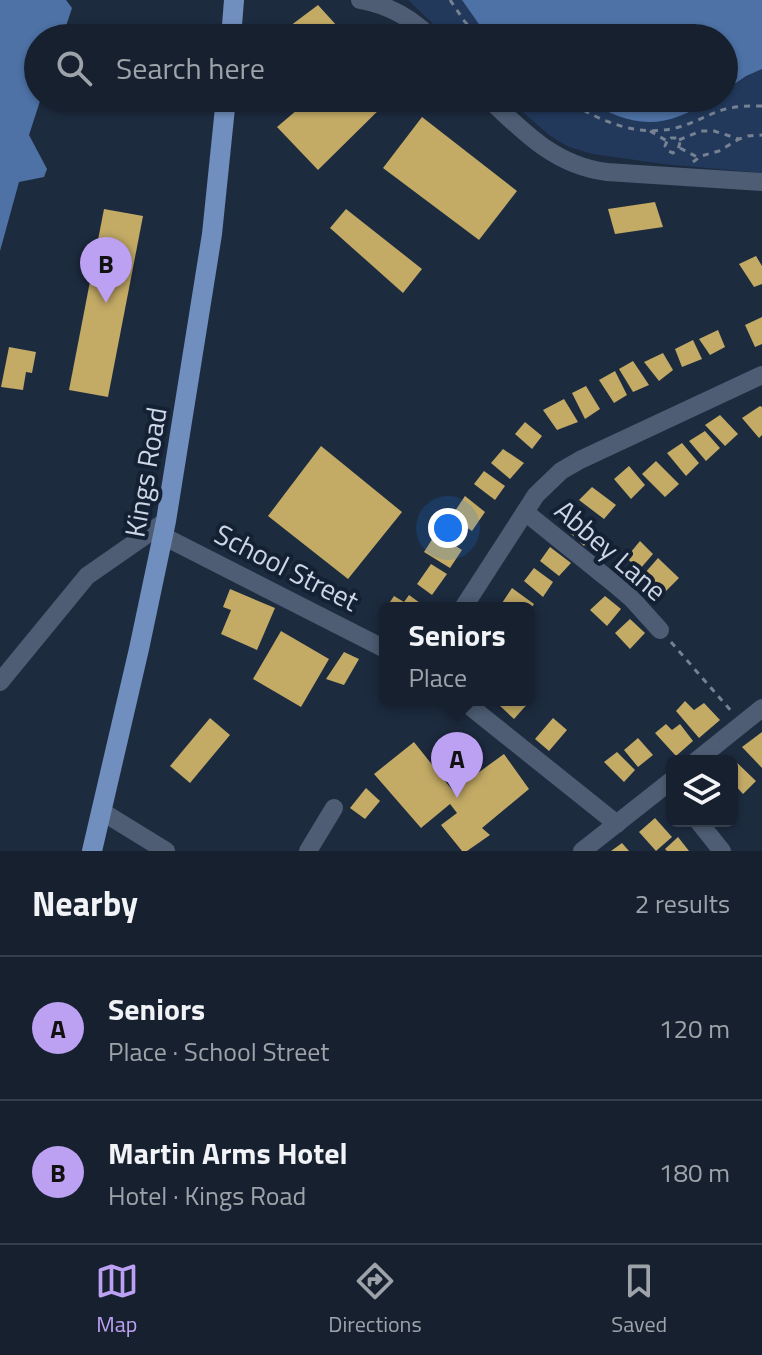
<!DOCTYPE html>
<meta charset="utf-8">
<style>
:root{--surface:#16202f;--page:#232d3b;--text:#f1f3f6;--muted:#9ea3aa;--line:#353e4b;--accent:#bca0f2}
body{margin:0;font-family:"Titillium Web",sans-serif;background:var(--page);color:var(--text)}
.controls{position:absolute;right:24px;bottom:24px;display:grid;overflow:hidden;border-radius:12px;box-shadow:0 2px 6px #0004}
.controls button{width:72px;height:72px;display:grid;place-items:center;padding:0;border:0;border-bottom:2px solid var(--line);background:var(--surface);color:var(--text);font:40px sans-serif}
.you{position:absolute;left:448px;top:528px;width:28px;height:28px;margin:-20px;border:6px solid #fff;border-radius:50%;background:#1a73e8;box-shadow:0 0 0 12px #1a73e833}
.badge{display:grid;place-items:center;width:52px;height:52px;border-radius:50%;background:var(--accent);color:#111;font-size:26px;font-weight:700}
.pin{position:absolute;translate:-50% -66px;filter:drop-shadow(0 2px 4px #0008)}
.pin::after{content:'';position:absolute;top:42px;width:28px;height:24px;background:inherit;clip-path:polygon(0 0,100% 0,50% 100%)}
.popup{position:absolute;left:379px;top:602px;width:156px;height:104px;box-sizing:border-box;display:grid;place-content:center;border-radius:12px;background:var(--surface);filter:drop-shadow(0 2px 6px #0005);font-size:26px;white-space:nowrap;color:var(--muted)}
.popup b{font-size:30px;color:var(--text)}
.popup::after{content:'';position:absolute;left:50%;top:100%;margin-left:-16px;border:16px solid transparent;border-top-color:var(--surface)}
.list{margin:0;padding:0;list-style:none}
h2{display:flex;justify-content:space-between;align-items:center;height:104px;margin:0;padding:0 32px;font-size:34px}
h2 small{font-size:26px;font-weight:400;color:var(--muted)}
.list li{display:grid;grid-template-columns:52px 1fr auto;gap:24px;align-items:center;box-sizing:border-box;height:144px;padding:0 32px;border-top:2px solid var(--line)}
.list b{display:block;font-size:30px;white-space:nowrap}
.list p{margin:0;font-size:26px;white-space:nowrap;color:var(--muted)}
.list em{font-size:26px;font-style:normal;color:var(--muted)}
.icon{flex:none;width:44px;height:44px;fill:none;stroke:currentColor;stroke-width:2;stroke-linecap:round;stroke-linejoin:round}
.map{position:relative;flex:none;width:762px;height:851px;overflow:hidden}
.search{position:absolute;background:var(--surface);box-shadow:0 2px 6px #0004;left:24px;right:24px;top:24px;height:88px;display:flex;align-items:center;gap:20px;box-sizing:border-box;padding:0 28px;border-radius:44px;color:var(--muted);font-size:30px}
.sheet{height:392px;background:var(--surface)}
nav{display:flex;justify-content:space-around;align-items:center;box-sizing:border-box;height:112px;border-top:2px solid var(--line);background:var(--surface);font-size:22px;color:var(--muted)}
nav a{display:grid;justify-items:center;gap:4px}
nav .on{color:var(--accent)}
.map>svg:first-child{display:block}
.green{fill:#22395c}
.water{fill:#4e72a6}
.building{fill:#c3aa65}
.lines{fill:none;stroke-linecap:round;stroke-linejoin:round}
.path{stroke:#768192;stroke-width:3;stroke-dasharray:6 6;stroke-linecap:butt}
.minor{stroke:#4e5d74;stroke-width:18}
.major{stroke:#708fbe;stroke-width:20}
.labels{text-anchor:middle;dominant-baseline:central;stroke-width:8;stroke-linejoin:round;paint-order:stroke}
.street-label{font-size:28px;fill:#cdd6e4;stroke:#142135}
</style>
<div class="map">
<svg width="762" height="851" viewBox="0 0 762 851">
<rect width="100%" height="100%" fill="#1d2b3f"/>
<path class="green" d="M 408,0 L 762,0 L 762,173 L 663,164 L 593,154 L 569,147 L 549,135 L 507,98 L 724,98 L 724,38 L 448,38 Z"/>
<g class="water">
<path d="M 0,0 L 66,0 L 72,8 L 62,38 L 38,38 L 38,98 L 41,98 L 29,135 L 47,169 L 44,177 L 19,182 L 0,251 Z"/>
<path d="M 462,0 L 762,0 L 762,69 L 746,76 L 724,91 L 724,38 L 495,38 L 481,27 Z"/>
<path d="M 583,98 L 713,98 C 664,131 633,129 583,98 Z"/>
</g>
<g class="building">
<path d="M 318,5 L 348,38 L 274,38 Z"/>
<path d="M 311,98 L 391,98 L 318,170 L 277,127 Z"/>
<path d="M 422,117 L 517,191 L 479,240 L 383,168 Z"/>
<path d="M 655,202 L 663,227 L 615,234 L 608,209 Z"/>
<path d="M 104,209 L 143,216 L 108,397 L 69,390 Z"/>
<path d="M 346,209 L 422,269 L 403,293 L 330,228 Z"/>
<path d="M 756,256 L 762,266 L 762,284 L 754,287 L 739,264 Z"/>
<path d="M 762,317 L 762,344 L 755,347 L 745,325 Z"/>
<path d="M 718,330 L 725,347 L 710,355 L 699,339 Z"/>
<path d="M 693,340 L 702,359 L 682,367 L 675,349 Z"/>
<path d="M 9,347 L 36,352 L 32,373 L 26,372 L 23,390 L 1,387 Z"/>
<path d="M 663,353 L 673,370 L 659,381 L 644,362 Z"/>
<path d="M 633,361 L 649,385 L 633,392 L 619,369 Z"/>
<path d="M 615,371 L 627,395 L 614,403 L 599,380 Z"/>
<path d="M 586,386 L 600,409 L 585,419 L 572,393 Z"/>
<path d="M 564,399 L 578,422 L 557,430 L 543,410 Z"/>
<path d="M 760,406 L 762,407 L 762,435 L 759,438 L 742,418 Z"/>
<path d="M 720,415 L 738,434 L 725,446 L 705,425 Z"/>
<path d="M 525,422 L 542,436 L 532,449 L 515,434 Z"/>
<path d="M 705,431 L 720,448 L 706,461 L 689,441 Z"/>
<path d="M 682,443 L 699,463 L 686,476 L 667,453 Z"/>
<path d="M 321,446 L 402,512 L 348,579 L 268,516 Z"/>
<path d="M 503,449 L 524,463 L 510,479 L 491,463 Z"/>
<path d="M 656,461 L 679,484 L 665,497 L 642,474 Z"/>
<path d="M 629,466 L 645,485 L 631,499 L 614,479 Z"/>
<path d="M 484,471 L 505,486 L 495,500 L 474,484 Z"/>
<path d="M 592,487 L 616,505 L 604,519 L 579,500 Z"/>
<path d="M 465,496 L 485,512 L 472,531 L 451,517 Z"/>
<path d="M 573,512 L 595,530 L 584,546 L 562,525 Z"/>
<path d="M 436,533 L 462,550 L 450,568 L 424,552 Z"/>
<path d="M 640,541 L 653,554 L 640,569 L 626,558 Z"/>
<path d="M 550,547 L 571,563 L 559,576 L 540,561 Z"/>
<path d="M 658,558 L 679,578 L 664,593 L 644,574 Z"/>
<path d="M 431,564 L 447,574 L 432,595 L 417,584 Z"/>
<path d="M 534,568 L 553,582 L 543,597 L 524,581 Z"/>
<path d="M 512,588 L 534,604 L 529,611 L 529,608 L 508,608 L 502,603 Z"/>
<path d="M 230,589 L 275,608 L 257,650 L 221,634 L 231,610 L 223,607 Z"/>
<path d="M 409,595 L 427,608 L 386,608 L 394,596 L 404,602 Z"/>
<path d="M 605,596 L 621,609 L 607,626 L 590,610 Z"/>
<path d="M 630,619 L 645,633 L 630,649 L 615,633 Z"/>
<path d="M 281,631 L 329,659 L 301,707 L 253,679 Z"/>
<path d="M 344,652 L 359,659 L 344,685 L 326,679 Z"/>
<path d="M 501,700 L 529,700 L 530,701 L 514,719 L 498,704 Z"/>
<path d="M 685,701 L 694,710 L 704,703 L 720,720 L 699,738 L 676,711 Z"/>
<path d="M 210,718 L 230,735 L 190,783 L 170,766 Z"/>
<path d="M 553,718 L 567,730 L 549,751 L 535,739 Z"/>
<path d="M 666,724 L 672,730 L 680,724 L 693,741 L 676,756 L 655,733 Z"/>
<path d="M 762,732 L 762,768 L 742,747 Z"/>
<path d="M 638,738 L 653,755 L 638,767 L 624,750 Z"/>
<path d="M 414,742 L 453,791 L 504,754 L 529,789 L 482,828 L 490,835 L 467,851 L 462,851 L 441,825 L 457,813 L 450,804 L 421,828 L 374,774 Z"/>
<path d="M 617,752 L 635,770 L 624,782 L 604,762 Z"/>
<path d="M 731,757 L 756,781 L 743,794 L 732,782 L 732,761 L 726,761 Z"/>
<path d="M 366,788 L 380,801 L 365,819 L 350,808 Z"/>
<path d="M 655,818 L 672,837 L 656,851 L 639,832 Z"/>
<path d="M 678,837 L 689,851 L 667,851 L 665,849 Z"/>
<path d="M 622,843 L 629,851 L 611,851 Z"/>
</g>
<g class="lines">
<g class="path">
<path d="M 450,0 L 465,22 L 481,38"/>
<path d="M 563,98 C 597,120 638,139 679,127 C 693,123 706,116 719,111 C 733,106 748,106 762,106"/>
<path d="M 650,131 L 667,141 L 671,138 L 677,138 L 680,142 L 678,150 L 673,153 L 668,151 L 665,146 L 667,141"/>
<path d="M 679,140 L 701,131 L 714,131 L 739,139 L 748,136 L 762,135"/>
<path d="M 680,148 L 697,157"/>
<path d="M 693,162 L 701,156 L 719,151 L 739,139"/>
<path d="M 671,642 L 732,712"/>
</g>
<g class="minor">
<path d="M 360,0 C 388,5 411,17 431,38"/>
<path d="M 488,98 C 523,132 556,166 607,172 L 762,182"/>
<path d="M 525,512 L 612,582 L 632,599 L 660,630"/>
<path d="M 163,536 L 385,649"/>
<path d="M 463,608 L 536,495 L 561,471 L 580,460 L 762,375"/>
<path d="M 0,682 L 87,576 L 166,521"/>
<path d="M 462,700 L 617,824"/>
<path d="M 696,761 L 762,708"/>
<path d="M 101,811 L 166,851"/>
<path d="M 698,821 L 722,851"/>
<path d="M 308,851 L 334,808"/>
<path d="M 582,851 L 672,780"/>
</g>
<g class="major">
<path d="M 231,38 L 234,0"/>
<path d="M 92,851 L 139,649 L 166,521 L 212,234 L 226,98"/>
</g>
</g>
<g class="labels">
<g class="street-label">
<text transform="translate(145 472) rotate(-80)">Kings Road</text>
<text transform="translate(611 550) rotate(41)">Abbey Lane</text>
<text transform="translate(287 567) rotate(27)">School Street</text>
</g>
</g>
</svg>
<div class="controls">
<button><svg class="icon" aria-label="layers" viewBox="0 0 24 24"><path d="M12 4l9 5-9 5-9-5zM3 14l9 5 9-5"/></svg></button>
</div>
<div class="you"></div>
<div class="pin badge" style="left:457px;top:798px">A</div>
<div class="popup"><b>Seniors</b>Place</div>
<div class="pin badge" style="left:106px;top:303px">B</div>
<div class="search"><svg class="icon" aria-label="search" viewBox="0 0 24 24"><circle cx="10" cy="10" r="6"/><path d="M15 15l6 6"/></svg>Search here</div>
</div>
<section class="sheet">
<h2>Nearby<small>2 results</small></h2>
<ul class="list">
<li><span class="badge">A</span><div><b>Seniors</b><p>Place · School Street</p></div><em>120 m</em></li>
<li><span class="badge">B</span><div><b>Martin Arms Hotel</b><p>Hotel · Kings Road</p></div><em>180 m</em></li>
</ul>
</section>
<nav>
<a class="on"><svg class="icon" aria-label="map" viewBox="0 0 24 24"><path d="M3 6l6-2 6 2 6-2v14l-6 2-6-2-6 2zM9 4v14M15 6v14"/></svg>Map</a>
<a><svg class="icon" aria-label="directions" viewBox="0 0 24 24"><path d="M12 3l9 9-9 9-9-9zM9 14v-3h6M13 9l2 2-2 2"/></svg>Directions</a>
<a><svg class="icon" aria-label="saved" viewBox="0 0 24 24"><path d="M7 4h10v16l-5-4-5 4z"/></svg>Saved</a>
</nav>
